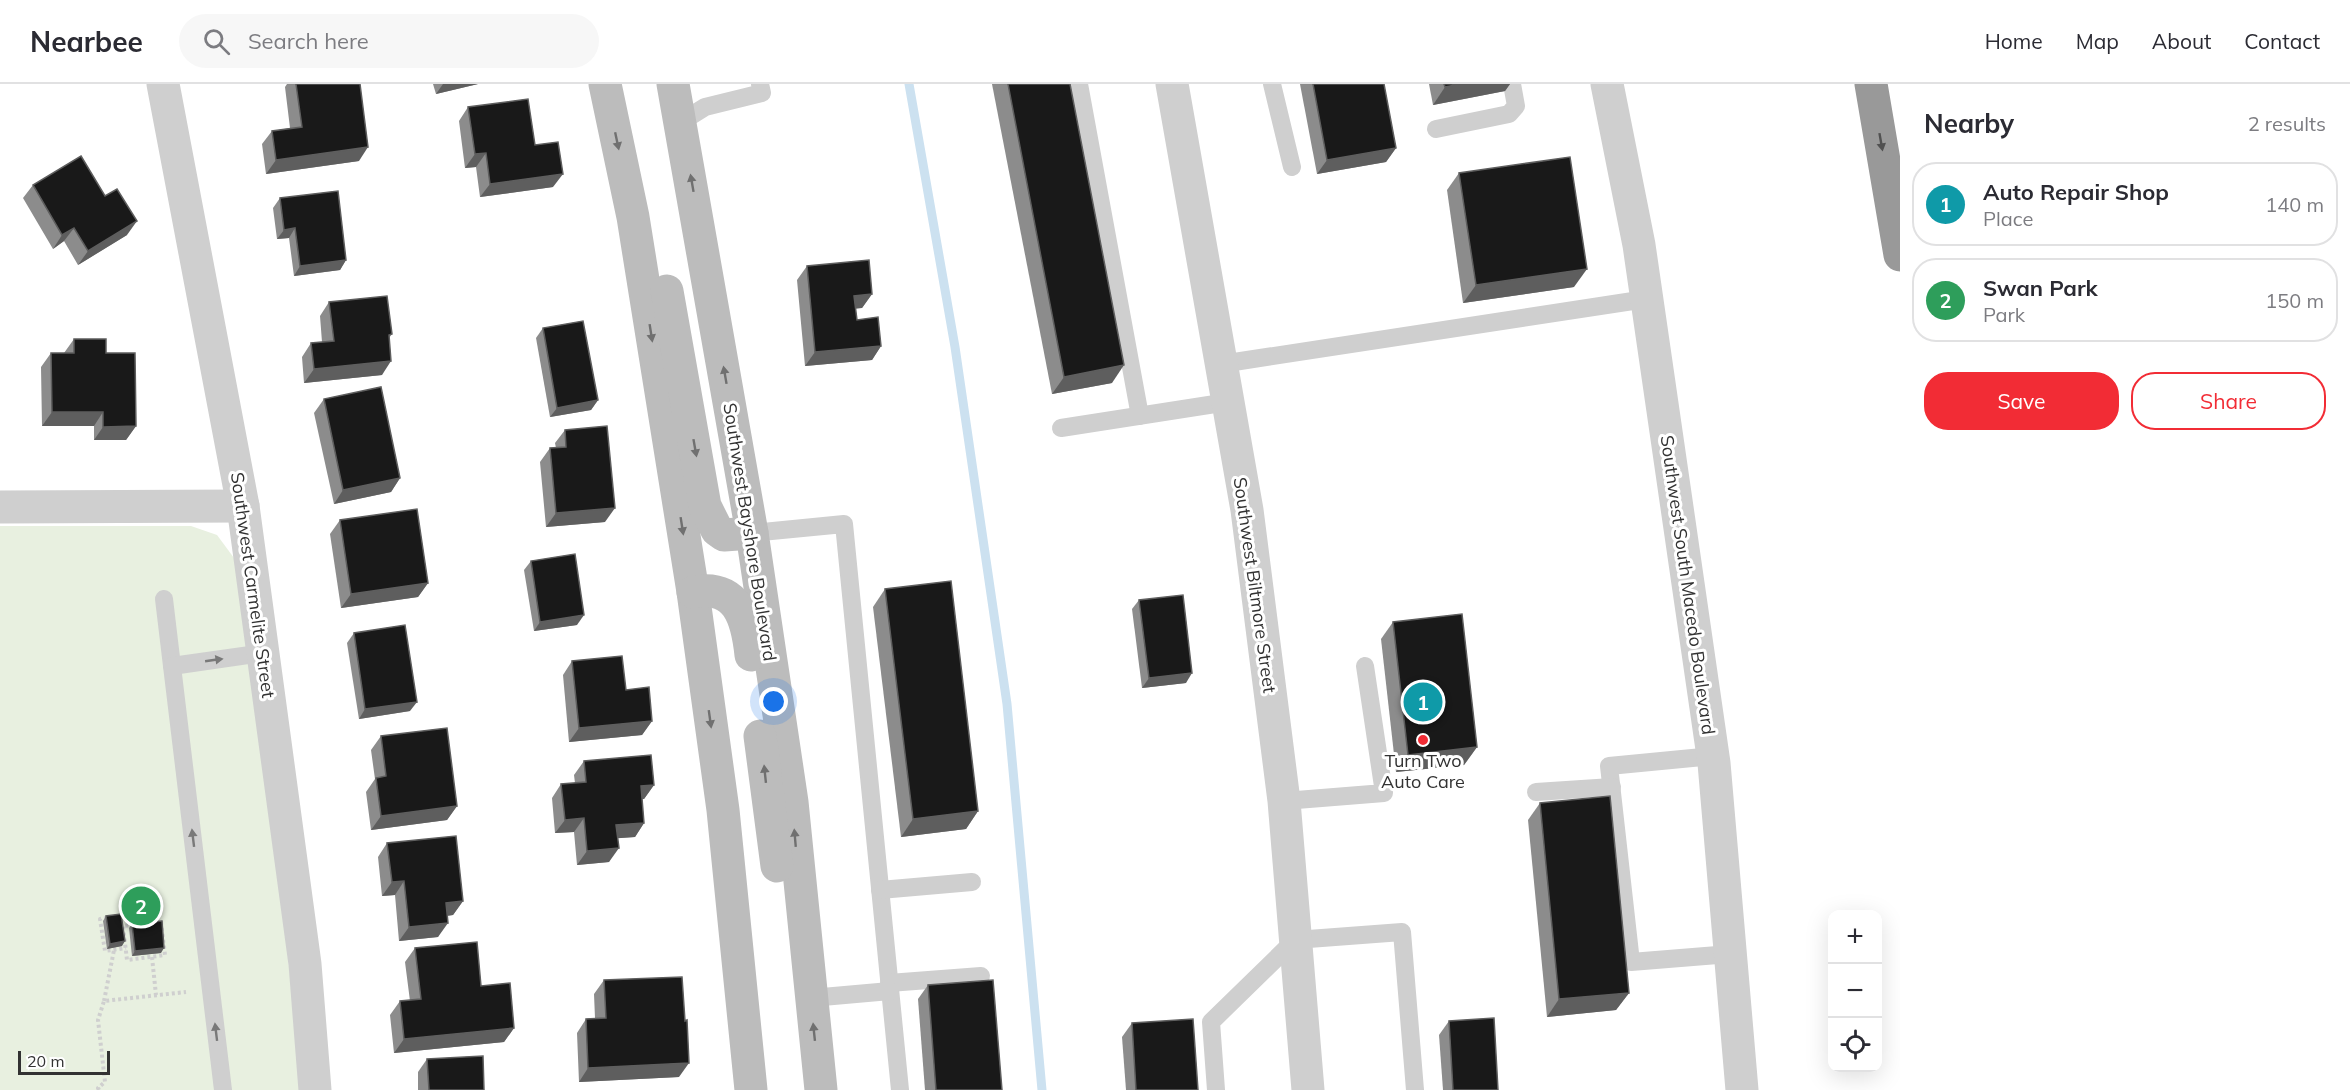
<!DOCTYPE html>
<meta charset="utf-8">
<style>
:root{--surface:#fff;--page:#f7f7f7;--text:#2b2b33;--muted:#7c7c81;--line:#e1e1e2;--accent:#f22c35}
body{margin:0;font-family:Mulish,sans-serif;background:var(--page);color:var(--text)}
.controls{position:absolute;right:18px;bottom:18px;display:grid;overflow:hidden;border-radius:12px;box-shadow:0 6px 24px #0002}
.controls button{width:54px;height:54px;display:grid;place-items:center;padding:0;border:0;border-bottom:2px solid var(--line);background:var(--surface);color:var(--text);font:30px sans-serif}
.scale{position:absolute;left:18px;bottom:15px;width:92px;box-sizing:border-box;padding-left:6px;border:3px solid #323232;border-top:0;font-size:16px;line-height:21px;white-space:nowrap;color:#323232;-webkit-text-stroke:4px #fff;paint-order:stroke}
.you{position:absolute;left:774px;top:618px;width:21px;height:21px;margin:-15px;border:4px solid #fff;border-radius:50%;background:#1a73e8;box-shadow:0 0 0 9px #1a73e833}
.badge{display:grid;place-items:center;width:39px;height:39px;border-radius:50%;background:var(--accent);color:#fff;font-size:20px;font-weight:700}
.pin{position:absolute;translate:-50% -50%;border:3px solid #fff;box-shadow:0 2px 6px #0006}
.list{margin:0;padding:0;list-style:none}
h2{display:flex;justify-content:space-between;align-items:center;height:78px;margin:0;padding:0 24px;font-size:26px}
h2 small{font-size:20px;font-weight:400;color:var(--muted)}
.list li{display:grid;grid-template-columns:39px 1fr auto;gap:18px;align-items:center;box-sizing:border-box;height:84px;margin:0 12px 12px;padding:0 12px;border:2px solid var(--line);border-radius:24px}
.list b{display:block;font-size:22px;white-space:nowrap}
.list p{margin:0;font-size:20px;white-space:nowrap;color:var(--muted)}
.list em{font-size:20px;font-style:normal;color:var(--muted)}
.actions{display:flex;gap:12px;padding:18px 24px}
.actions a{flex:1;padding:14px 0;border:2px solid var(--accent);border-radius:24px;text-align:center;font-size:21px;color:var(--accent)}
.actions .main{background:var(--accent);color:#fff}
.icon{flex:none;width:33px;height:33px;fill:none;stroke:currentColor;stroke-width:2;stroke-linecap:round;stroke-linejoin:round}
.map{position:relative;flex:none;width:1900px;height:1006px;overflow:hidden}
header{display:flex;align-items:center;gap:36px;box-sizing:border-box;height:84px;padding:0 30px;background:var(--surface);border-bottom:2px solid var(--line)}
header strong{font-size:28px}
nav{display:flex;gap:33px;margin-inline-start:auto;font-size:21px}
.search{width:420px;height:54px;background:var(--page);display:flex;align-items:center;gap:15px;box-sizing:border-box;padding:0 21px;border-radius:33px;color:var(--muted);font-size:22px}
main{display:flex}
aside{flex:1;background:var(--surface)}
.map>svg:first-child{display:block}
.green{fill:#e8f0e0}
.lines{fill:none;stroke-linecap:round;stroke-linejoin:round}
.stream{stroke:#cce1f0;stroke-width:9}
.path{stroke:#cfcfcf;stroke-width:4;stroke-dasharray:3 3;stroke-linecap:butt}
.service{stroke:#cfcfcf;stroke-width:18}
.minor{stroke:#cfcfcf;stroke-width:33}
.secondary{stroke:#bcbcbc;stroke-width:33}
.motorway{stroke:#999;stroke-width:33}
.wall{fill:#8c8c8c}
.shaded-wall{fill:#5e5e5e}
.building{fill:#191919;stroke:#5e5e5e;stroke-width:1.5}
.oneway{fill:#707070}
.oneway2{fill:#515151}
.oneway3{fill:#797979}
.poi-dot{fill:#f22c35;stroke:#fff;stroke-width:2}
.labels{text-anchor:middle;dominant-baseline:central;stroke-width:6;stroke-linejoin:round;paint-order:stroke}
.street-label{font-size:18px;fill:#323232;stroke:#fff}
.poi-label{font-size:18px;fill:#323232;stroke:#fff}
</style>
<header>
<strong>Nearbee</strong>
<div class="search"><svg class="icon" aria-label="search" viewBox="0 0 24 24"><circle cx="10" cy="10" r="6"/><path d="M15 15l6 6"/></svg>Search here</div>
<nav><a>Home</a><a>Map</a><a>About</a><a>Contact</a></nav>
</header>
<main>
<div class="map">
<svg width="1900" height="1006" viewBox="0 0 1900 1006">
<rect width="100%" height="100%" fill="#fff"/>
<path class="green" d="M 0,442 L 191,442 L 217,451 L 237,478 L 261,637 L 303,1006 L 0,1006 Z"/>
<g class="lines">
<path class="stream" d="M 909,0 L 955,263 L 1007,620 L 1042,1006"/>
<g class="path">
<path d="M 107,834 L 100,835 L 105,867 L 126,864"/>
<path d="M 161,838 L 165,871 L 127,876 L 123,842 Z"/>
<path d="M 152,873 L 156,911"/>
<path d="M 104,917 L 114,866"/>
<path d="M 99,1006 L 98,1004 L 105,998 L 98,936 L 104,917 L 186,908"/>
</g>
<g class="service">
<path d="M 1079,0 L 1140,332"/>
<path d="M 1272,0 L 1292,83"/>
<path d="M 681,38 L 705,23 L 762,9 L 760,0"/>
<path d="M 1436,45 L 1509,30 L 1516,22 L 1512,0"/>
<path d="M 1221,280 L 1646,215"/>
<path d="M 1061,344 L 1228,318"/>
<path d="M 752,449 L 844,440 L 900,1006"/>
<path d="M 164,515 L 172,582"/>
<path d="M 1713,672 L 1609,682 L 1631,878 L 1730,870"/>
<path d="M 1536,708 L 1612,703"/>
<path d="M 1284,717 L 1384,709 L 1365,582"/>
<path d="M 880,806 L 972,798"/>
<path d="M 889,899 L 981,892"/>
<path d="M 811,914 L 890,907"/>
<path d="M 223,1006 L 172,582 L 263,569"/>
<path d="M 1216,1006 L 1211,938 L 1295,856 L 1402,848 L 1415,1006"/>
</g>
<g class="minor">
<path d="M 163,0 L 243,422 L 305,880 L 315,1006"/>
<path d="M 1172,0 L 1247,426 L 1284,717 L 1308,1006"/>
<path d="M 1607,0 L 1639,161 L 1714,679 L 1742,1006"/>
<path d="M 0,423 L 243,422"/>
</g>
<g class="secondary">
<path d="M 605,0 L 633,133 L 693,508 L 723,726 L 751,1006"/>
<path d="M 673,0 L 752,449 L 792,718 L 821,1006"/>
<path d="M 667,207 L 705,422 L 717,446 L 724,451 L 752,449"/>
<path d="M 693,508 C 737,500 747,533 751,571"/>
<path d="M 760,652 L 777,782"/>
</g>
<path class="motorway" d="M 1871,0 L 1900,171"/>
</g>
<g class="wall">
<path d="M 287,0 L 360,0 L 359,77 L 266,90 L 262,60 L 272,47 L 290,44 L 285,3 Z"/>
<path d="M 433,0 L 478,0 L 436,10 Z"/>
<path d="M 992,0 L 1070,0 L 1112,299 L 1052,310 Z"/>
<path d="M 1300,0 L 1384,0 L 1396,64 L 1386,78 L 1317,90 Z"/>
<path d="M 1429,0 L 1510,0 L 1505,7 L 1433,21 Z"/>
<path d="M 468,23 L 535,61 L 553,103 L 480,113 L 476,83 L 465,84 L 459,37 Z"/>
<path d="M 1459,89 L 1574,203 L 1463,219 L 1447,106 Z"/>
<path d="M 33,101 L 127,151 L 78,181 L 64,157 L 53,165 L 23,114 Z"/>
<path d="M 280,114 L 346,176 L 340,186 L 294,192 L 289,154 L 277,155 L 273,124 Z"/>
<path d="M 807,182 L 872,210 L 862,224 L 855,224 L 857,236 L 881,262 L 872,276 L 805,282 L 797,196 Z"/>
<path d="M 329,218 L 392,250 L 389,254 L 382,291 L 304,299 L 302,273 L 311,259 L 322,258 L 320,232 Z"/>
<path d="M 543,244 L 598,316 L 591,326 L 550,333 L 536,254 Z"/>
<path d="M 74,255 L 106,269 L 136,342 L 126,356 L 94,356 L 94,342 L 42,342 L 41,283 L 51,269 L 64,269 Z"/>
<path d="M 324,315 L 400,394 L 391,408 L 334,420 L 314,329 Z"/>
<path d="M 565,346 L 605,438 L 546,443 L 540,378 L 550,364 L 556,364 L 555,359 Z"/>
<path d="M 340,436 L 428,499 L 418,513 L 341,524 L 330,450 Z"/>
<path d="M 531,477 L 577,541 L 534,547 L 524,486 Z"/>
<path d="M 885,505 L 978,727 L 966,745 L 901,753 L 873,523 Z"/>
<path d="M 1139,516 L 1186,599 L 1142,604 L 1132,525 Z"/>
<path d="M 1393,538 L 1477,663 L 1464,681 L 1396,688 L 1381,555 Z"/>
<path d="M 354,549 L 410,627 L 359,635 L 347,559 Z"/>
<path d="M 572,577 L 626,606 L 652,637 L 642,651 L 569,658 L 563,591 Z"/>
<path d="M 381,652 L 457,722 L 447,736 L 371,746 L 366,708 L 375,695 L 371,666 Z"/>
<path d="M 584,677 L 654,701 L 644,715 L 642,715 L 644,739 L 635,753 L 618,754 L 609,778 L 577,781 L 574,748 L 555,749 L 552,714 L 561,700 L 575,699 L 574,691 Z"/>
<path d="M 1540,719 L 1629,909 L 1616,926 L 1547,933 L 1528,736 Z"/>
<path d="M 387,759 L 463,817 L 453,831 L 447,832 L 438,853 L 399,857 L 395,811 L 382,812 L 378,773 Z"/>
<path d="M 106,832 L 122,862 L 107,865 L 103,837 Z"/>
<path d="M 132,840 L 161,869 L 132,872 L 129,844 Z"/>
<path d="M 415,864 L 481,902 L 514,944 L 504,958 L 394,969 L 390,931 L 400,917 L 410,917 L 405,878 Z"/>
<path d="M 604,896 L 679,993 L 579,998 L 577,949 L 586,935 L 595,934 L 594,910 Z"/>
<path d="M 928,901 L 1002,1006 L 925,1006 L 918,915 Z"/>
<path d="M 1449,937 L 1498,1006 L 1443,1006 L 1439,951 Z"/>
<path d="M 1132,939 L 1198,1006 L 1126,1006 L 1122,953 Z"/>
<path d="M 427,975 L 484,1006 L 418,1006 L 418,988 Z"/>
</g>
<g class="shaded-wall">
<path d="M 443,0 L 478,0 L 436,10 Z"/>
<path d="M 1460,0 L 1510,0 L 1505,7 L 1433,21 L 1445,3 Z"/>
<path d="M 368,63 L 359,77 L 266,90 L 276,76 Z"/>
<path d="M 1396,64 L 1386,78 L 1317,90 L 1327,76 Z"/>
<path d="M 486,69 L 476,83 L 465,84 L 475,70 Z"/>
<path d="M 563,90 L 553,103 L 480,113 L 490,100 Z"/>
<path d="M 137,137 L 127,151 L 78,181 L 88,167 Z"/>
<path d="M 74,144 L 64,157 L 53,165 L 62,151 Z"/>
<path d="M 295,144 L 289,154 L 277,155 L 284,146 Z"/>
<path d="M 346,176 L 340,186 L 294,192 L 300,182 Z"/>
<path d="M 1587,185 L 1574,203 L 1463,219 L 1476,201 Z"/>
<path d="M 872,210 L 862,224 L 845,226 L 854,212 Z"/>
<path d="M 881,262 L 872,276 L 805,282 L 815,268 Z"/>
<path d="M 391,277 L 382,291 L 304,299 L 314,285 Z"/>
<path d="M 1124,281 L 1112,299 L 1052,310 L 1064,293 Z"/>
<path d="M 598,316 L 591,326 L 550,333 L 557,324 Z"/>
<path d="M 52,328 L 103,328 L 94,342 L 42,342 Z"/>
<path d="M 136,342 L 126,356 L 94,356 L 103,343 Z"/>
<path d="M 400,394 L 391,408 L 334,420 L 343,406 Z"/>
<path d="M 615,424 L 605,438 L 546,443 L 556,429 Z"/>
<path d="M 428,499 L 418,513 L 341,524 L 351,510 Z"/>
<path d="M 584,531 L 577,541 L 534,547 L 540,538 Z"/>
<path d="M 1192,589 L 1186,599 L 1142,604 L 1149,594 Z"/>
<path d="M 417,618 L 410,627 L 359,635 L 365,625 Z"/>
<path d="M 652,637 L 642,651 L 569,658 L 579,644 Z"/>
<path d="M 1477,663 L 1464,681 L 1396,688 L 1408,671 Z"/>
<path d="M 654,701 L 644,715 L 631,716 L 641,702 Z"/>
<path d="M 457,722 L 447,736 L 371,746 L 381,732 Z"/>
<path d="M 978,727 L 966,745 L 901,753 L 913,735 Z"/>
<path d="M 584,734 L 574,748 L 555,749 L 565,736 Z"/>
<path d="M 644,739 L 635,753 L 607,755 L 616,741 Z"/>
<path d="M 619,764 L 609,778 L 577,781 L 587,767 Z"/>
<path d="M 404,797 L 395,811 L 382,812 L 392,798 Z"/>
<path d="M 463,817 L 453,831 L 436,833 L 446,819 Z"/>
<path d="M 448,839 L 438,853 L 399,857 L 409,843 Z"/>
<path d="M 125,857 L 122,862 L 107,865 L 110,860 Z"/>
<path d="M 164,864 L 161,869 L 132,872 L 135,867 Z"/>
<path d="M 1629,909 L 1616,926 L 1547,933 L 1559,915 Z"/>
<path d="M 514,944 L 504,958 L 394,969 L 404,955 Z"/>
<path d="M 689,979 L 679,993 L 579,998 L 588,984 Z"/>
</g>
<g class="building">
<path d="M 296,0 L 360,0 L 368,63 L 276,76 L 272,47 L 302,43 Z"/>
<path d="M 1008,0 L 1070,0 L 1124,281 L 1064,293 Z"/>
<path d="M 1313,0 L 1384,0 L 1396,64 L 1327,76 Z"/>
<path d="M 1444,0 L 1460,0 L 1445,3 Z"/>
<path d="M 528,15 L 535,61 L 558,58 L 563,90 L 490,100 L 486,69 L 475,70 L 468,23 Z"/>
<path d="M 81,72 L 105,112 L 117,105 L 137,137 L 88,167 L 74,144 L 62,151 L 33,101 Z"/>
<path d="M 1570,73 L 1587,185 L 1476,201 L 1459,89 Z"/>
<path d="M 338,107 L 346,176 L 300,182 L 295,144 L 284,146 L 280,114 Z"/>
<path d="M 869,176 L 872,210 L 854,212 L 857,236 L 878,233 L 881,262 L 815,268 L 807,182 Z"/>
<path d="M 387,212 L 392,250 L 389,251 L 391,277 L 314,285 L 311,259 L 334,257 L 329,218 Z"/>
<path d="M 583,237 L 598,316 L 557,324 L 543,244 Z"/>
<path d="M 74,255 L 106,255 L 106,269 L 135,269 L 136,342 L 103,343 L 103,328 L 52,328 L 51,269 L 74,269 Z"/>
<path d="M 381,303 L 400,394 L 343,406 L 324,315 Z"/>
<path d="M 607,342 L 615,424 L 556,429 L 550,364 L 566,363 L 565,346 Z"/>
<path d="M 417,425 L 428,499 L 351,510 L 340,436 Z"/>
<path d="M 575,470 L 584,531 L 540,538 L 531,477 Z"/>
<path d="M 951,497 L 978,727 L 913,735 L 885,505 Z"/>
<path d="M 1183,511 L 1192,589 L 1149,594 L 1139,516 Z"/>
<path d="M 1462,530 L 1477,663 L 1408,671 L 1393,538 Z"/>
<path d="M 405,541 L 417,618 L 365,625 L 354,549 Z"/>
<path d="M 622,572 L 626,606 L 649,603 L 652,637 L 579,644 L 572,577 Z"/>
<path d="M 447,644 L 457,722 L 381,732 L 376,694 L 386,692 L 381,652 Z"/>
<path d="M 651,671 L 654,701 L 641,702 L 644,739 L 616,741 L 619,764 L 587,767 L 584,734 L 565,736 L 561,700 L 586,698 L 584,677 Z"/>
<path d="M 1610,712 L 1629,909 L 1559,915 L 1540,719 Z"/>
<path d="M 456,752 L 463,817 L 446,819 L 448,839 L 409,843 L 404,797 L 392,798 L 387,759 Z"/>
<path d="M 121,830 L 125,857 L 110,860 L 106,832 Z"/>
<path d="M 162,837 L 164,864 L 135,867 L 132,840 Z"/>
<path d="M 477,858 L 481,902 L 510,899 L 514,944 L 404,955 L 400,917 L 421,915 L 415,864 Z"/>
<path d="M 682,893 L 685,937 L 687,936 L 689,979 L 588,984 L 586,935 L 606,934 L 604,896 Z"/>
<path d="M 993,896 L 1002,1006 L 936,1006 L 928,901 Z"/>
<path d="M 1494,934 L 1498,1006 L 1453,1006 L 1449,937 Z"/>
<path d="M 1193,935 L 1198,1006 L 1136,1006 L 1132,939 Z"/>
<path d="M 483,972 L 484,1006 L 429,1006 L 427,975 Z"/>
</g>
<defs><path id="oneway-solid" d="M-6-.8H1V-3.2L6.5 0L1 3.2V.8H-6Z" transform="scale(1.5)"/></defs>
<g class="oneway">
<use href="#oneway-solid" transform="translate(617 57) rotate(78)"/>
<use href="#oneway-solid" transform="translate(692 99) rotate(-100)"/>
<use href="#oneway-solid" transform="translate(651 249) rotate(81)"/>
<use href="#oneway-solid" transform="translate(725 291) rotate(-100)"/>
<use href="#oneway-solid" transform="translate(695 364) rotate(80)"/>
<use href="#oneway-solid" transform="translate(682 442) rotate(81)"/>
<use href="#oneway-solid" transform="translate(710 635) rotate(82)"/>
<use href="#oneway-solid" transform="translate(765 690) rotate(-96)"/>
<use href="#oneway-solid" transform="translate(795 754) rotate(-95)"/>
<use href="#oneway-solid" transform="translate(814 948) rotate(-96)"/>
</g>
<use class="oneway2" href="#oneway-solid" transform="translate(1881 58) rotate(80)"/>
<g class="oneway3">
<use href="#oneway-solid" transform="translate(214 576) rotate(-8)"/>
<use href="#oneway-solid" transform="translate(193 754) rotate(-97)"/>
<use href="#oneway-solid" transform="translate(216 948) rotate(-97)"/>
</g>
<circle class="poi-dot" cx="1423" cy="656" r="6"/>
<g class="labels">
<g class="street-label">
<text transform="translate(750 448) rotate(81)">Southwest Bayshore Boulevard</text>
<text transform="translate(253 501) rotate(82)">Southwest Carmelite Street</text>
<text transform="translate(1255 501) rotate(82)">Southwest Biltmore Street</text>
<text transform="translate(1688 501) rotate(82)">Southwest South Macedo Boulevard</text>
</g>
<g class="poi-label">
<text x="1423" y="676">Turn Two<tspan x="1423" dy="21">Auto Care</tspan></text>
</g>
</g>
</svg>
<div class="controls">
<button>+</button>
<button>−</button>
<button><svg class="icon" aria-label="locate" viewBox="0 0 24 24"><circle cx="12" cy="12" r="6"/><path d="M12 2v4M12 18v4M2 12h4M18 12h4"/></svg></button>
</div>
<div class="scale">20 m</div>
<div class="you"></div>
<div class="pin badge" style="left:1423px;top:618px;background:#0f9aa8">1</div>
<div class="pin badge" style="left:141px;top:822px;background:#2e9e5b">2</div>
</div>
<aside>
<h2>Nearby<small>2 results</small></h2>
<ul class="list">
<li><span class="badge" style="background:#0f9aa8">1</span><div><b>Auto Repair Shop</b><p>Place</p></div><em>140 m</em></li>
<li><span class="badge" style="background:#2e9e5b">2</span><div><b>Swan Park</b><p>Park</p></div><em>150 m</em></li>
</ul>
<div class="actions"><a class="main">Save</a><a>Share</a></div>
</aside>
</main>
